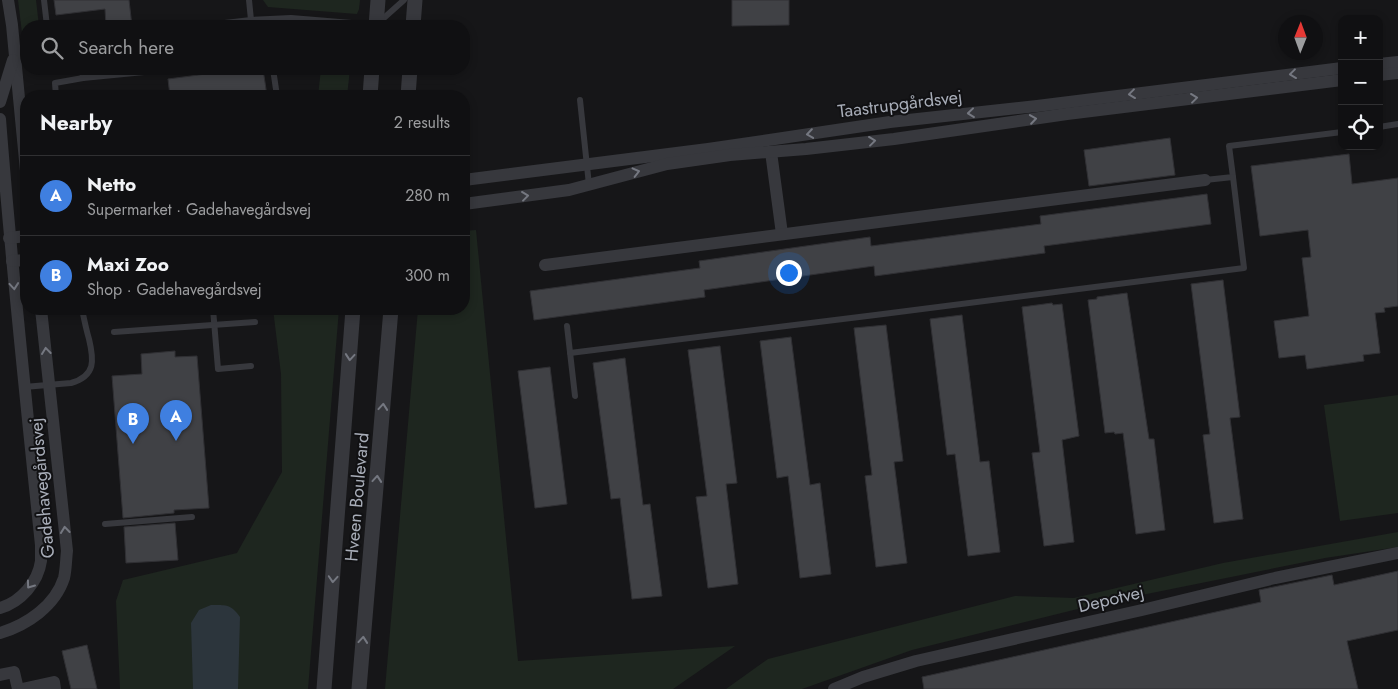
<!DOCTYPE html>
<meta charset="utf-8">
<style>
:root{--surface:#101012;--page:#19191b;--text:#f1f3f6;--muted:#9c9d9f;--line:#303032;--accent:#ea580c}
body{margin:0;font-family:Jost,sans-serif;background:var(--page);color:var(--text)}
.controls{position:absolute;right:15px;top:15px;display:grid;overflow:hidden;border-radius:10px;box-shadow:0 2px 8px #0003}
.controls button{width:45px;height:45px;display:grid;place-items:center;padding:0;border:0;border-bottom:1px solid var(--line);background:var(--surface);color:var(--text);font:25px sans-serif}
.compass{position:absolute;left:1278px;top:15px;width:45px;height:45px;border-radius:50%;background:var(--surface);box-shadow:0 2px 8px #0003;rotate:1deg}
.you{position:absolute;left:788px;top:272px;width:18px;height:18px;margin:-12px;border:4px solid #fff;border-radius:50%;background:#1a73e8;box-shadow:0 0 0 8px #1a73e833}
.badge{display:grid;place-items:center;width:32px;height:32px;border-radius:50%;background:var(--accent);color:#fff;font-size:16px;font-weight:700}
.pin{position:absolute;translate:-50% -41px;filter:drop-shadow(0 1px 2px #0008)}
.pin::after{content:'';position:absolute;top:26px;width:18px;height:15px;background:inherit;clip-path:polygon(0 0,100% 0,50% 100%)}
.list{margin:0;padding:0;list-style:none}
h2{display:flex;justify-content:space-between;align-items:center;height:65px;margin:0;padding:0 20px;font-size:21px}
h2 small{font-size:16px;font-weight:400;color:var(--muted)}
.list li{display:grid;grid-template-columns:32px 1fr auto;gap:15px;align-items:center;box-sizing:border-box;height:80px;padding:0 20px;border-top:1px solid var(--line)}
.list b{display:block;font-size:19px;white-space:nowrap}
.list p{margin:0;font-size:16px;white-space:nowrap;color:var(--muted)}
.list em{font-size:16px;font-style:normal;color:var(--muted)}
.icon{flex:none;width:28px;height:28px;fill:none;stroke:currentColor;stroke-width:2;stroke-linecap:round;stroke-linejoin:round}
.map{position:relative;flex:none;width:1398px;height:689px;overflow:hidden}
.search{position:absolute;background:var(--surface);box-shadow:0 2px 8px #0003;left:20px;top:20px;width:450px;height:55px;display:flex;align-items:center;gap:12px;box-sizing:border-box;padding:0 18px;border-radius:20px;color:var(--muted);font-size:19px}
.panel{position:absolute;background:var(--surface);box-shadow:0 2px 8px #0003;left:20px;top:90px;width:450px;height:225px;border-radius:20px}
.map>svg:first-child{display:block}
.green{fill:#1e261f}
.water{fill:#2c353c}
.building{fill:#404145;stroke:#303034}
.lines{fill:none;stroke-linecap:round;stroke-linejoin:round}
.service{stroke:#37383d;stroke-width:6}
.minor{stroke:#37383d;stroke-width:12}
.tertiary{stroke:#37383d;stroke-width:15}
.oneway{stroke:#757881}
.labels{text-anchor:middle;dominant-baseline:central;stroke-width:4;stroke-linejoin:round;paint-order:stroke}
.street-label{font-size:18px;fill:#a8adb8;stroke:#111113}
</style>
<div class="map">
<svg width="1398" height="689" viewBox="0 0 1398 689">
<rect width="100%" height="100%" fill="#161618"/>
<g class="green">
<path d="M 18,0 L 36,0 L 39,26 L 26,26 L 26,45 L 23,41 Z"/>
<path d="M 263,0 L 360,0 L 359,9 L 357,14 L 268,7 Z"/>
<path d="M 321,69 L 350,69 L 347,96 L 318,96 Z"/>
<path d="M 476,230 L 518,661 L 735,646 L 673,689 L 385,689 L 418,309 L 464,309 L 464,231 Z"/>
<path d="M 273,309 L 339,309 L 308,689 L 120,689 L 116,601 L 123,580 L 237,553 L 282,472 L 281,374 Z"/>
<path d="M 1398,395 L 1398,513 L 1340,521 L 1324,405 Z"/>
<path d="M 1398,532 L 1398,547 L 1325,558 L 1102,603 L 912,650 L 802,689 L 726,689 L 768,659 L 1015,596 L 1074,598 L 1223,563 Z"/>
</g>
<path class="water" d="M 211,605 C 226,605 231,604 240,617 L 238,689 L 193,689 L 191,623 L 199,610 Z"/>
<g class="building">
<path d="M 54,0 L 129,0 L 132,26 L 106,26 L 105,9 L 56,15 Z"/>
<path d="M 732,0 L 789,0 L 789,25 L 732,26 Z"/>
<path d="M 244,69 L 263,69 L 267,96 L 170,96 L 168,79 Z"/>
<path d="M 1170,138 L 1175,175 L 1089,186 L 1084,150 Z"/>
<path d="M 1349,154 L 1352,184 L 1398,178 L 1398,306 L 1384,308 L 1385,312 L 1375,313 L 1380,353 L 1363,355 L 1364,361 L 1307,369 L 1305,355 L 1279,358 L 1274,321 L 1309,316 L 1302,258 L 1311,257 L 1308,230 L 1260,236 L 1251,166 Z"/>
<path d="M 1207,194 L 1211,224 L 1044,246 L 1045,253 L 875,276 L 874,266 L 704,290 L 705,297 L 534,320 L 530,291 L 700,268 L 699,261 L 870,237 L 871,246 L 1041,224 L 1040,216 Z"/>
<path d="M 1223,280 L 1240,417 L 1230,418 L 1243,519 L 1214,523 L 1203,435 L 1210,434 L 1191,284 Z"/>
<path d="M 1127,293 L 1149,439 L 1154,439 L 1165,530 L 1136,534 L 1123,433 L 1115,434 L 1114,432 L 1105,433 L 1088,300 L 1097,299 L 1097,297 Z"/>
<path d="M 1052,303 L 1053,305 L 1062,304 L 1079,436 L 1062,440 L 1074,542 L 1044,546 L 1032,453 L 1040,452 L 1022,307 Z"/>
<path d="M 962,315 L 980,462 L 989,461 L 1000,552 L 968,556 L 955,454 L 947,455 L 930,319 Z"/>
<path d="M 886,325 L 903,461 L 894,462 L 907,563 L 876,567 L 865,476 L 872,475 L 854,328 Z"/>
<path d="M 791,337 L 810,485 L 820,483 L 831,574 L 800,578 L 788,476 L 777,478 L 760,341 Z"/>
<path d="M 720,346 L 737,483 L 726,484 L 738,584 L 708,588 L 696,497 L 707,496 L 688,350 Z"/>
<path d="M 175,351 L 175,357 L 197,356 L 209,508 L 174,510 L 174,513 L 123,518 L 112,376 L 142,374 L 141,354 Z"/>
<path d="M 625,358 L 643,505 L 650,504 L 662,596 L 632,599 L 620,498 L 611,499 L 593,363 Z"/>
<path d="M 550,367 L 567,504 L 535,508 L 518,371 Z"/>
<path d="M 175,523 L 178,560 L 126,563 L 124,527 Z"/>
<path d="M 1398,571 L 1398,630 L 1347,641 L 1358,689 L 924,689 L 922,677 L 1261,602 L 1259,590 L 1332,575 L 1334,585 Z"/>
<path d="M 87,645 L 97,689 L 71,689 L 62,651 Z"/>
</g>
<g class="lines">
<g class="service">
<path d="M 44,0 L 47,26"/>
<path d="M 249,0 L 251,20"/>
<path d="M 198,26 L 251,20 L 291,18 L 376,25 L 404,0"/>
<path d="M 15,55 L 26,54"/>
<path d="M 82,69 L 83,78"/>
<path d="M 273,69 L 277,96"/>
<path d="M 56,96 L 55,83 L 83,78 L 175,69"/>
<path d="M 580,100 L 589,185"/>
<path d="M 1379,127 L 1398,124"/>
<path d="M 1205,180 L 1233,177 L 1229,146 L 1342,132"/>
<path d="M 213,309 L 218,369 L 251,366"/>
<path d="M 567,326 L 575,396"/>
<path d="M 114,332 L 255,322"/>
<path d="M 570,353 C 795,326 1019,296 1244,268 L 1233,177"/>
<path d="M 24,387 L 71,383 C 96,376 94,360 89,339 C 86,329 84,319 82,309"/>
<path d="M 105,524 L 192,517"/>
</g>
<g class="minor">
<path d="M 8,0 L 12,25 L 26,171"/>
<path d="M 1379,64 L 1398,62"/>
<path d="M 1379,75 L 1398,73"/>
<path d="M 0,102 L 13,60"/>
<path d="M 0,119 C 11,261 26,403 41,545 C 41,550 41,556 41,561 C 38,582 21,602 0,608"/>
<path d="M 771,152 L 782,234"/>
<path d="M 464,180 L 708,149 L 890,122 L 1037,106 L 1342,68"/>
<path d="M 464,204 L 569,190 L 667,164 L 730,155 L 806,149 L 894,139 L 1067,114 L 1342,80"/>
<path d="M 9,238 L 26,236"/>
<path d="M 12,261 L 26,260"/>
<path d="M 545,265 L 1205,180"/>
<path d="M 0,633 C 27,625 55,606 64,578 C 66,570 66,559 67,551 L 41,309"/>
<path d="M 0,675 L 14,672 L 18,689"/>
<path d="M 22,689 L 54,682 L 55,689"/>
<path d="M 834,689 L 863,677 L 916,661 L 1142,610 L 1275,578 L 1398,553"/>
</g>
<g class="tertiary">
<path d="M 376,26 L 378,0"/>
<path d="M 413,26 L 415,0"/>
<path d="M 370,96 L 372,69"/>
<path d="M 408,96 L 410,69"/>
<path d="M 324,689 L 353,309"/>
<path d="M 359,689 L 391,309"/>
</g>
</g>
<defs><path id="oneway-chevron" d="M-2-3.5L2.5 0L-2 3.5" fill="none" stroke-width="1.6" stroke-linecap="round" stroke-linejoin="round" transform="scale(1.25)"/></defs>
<g class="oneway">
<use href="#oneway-chevron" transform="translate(1293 74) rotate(173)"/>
<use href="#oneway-chevron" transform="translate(1132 94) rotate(173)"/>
<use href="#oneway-chevron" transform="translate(1194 98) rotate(-7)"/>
<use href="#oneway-chevron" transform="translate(971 113) rotate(174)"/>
<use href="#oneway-chevron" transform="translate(1033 119) rotate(-8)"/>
<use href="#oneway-chevron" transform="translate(810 134) rotate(172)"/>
<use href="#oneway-chevron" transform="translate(872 141) rotate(-7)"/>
<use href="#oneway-chevron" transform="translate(636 172) rotate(-14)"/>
<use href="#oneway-chevron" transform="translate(525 196) rotate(-7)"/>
<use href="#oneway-chevron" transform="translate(14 286) rotate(85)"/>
<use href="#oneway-chevron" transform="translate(46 351) rotate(-97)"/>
<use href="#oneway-chevron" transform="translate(350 357) rotate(95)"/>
<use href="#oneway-chevron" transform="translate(383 407) rotate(-85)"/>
<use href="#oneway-chevron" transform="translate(377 479) rotate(-85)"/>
<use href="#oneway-chevron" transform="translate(65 530) rotate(-96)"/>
<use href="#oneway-chevron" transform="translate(333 579) rotate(94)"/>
<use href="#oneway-chevron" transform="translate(30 585) rotate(126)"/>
<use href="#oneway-chevron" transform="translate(363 640) rotate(-85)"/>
</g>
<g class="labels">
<g class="street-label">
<text transform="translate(900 104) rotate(-7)">Taastrupgårdsvej</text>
<text transform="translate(42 488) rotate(-95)">Gadehavegårdsvej</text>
<text transform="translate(357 497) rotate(-85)">Hveen Boulevard</text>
<text transform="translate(1111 599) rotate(-13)">Depotvej</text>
</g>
</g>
</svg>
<div class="controls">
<button>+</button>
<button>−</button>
<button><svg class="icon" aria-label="locate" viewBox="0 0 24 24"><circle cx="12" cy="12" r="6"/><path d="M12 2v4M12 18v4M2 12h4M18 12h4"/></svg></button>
</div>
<svg class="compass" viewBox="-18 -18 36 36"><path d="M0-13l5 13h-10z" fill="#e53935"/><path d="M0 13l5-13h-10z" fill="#9c9d9f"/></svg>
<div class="you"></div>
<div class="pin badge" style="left:176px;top:441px;background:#3f7fe0">A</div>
<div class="pin badge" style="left:133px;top:444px;background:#3f7fe0">B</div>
<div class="search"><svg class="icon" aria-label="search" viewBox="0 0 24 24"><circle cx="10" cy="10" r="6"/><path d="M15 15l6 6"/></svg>Search here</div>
<section class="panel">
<h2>Nearby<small>2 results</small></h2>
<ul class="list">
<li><span class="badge" style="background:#3f7fe0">A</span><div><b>Netto</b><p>Supermarket · Gadehavegårdsvej</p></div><em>280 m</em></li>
<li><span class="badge" style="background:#3f7fe0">B</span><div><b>Maxi Zoo</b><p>Shop · Gadehavegårdsvej</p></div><em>300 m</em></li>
</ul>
</section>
</div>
